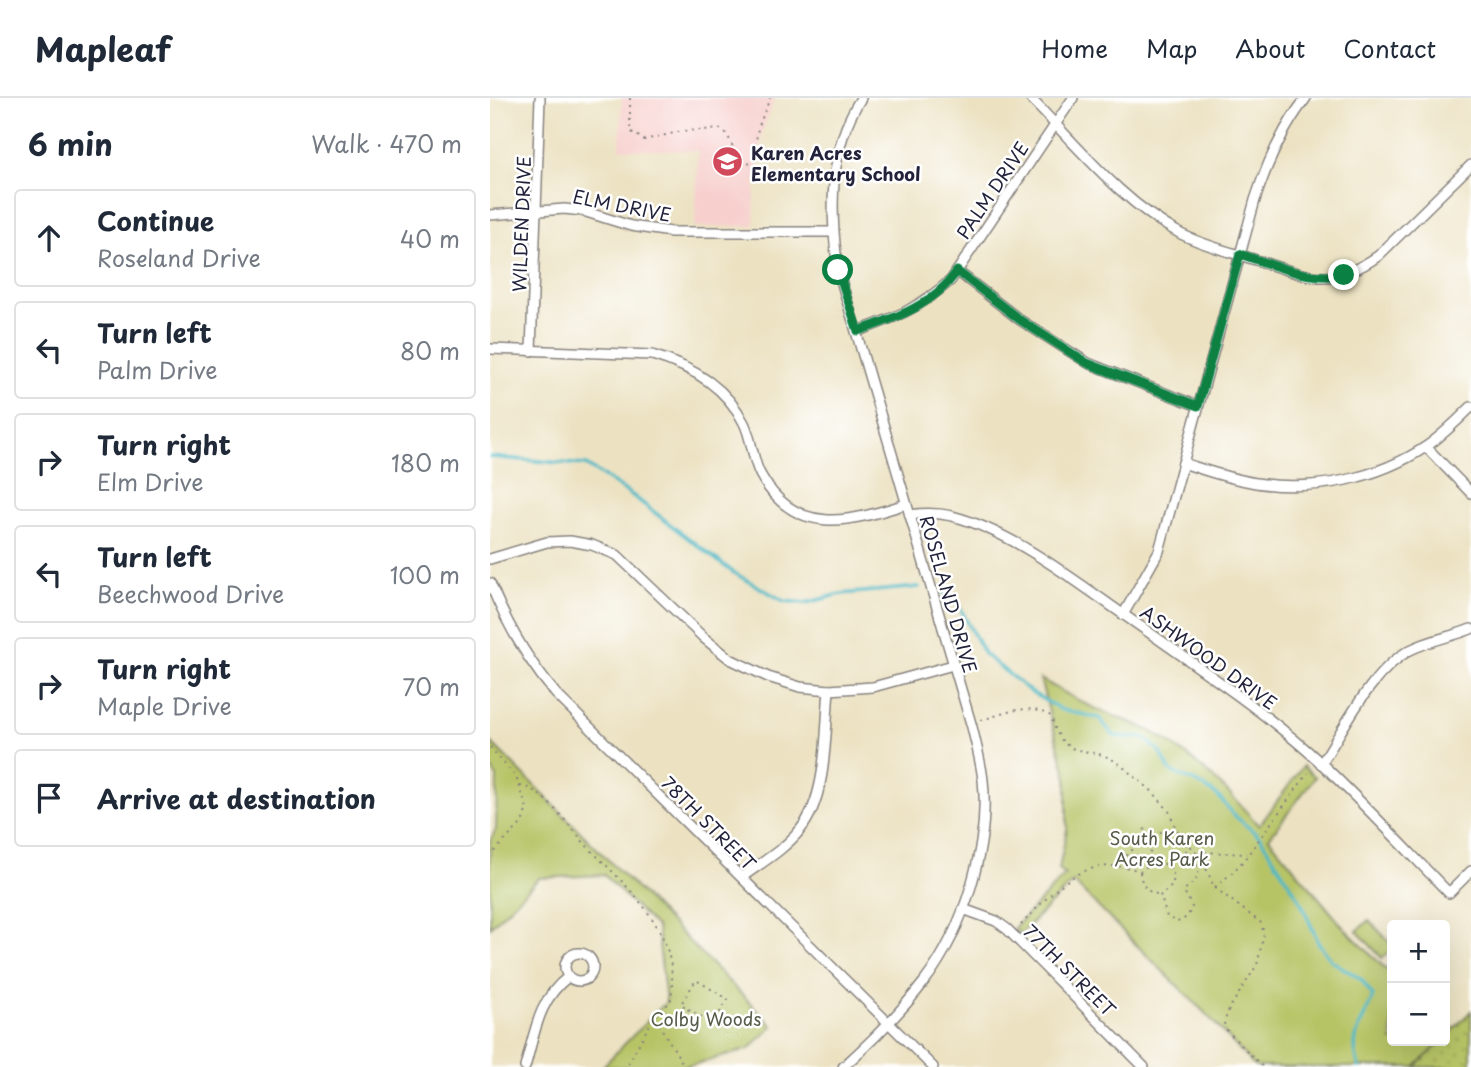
<!DOCTYPE html>
<meta charset="utf-8">
<style>
:root{--surface:#fff;--page:#f6f6f7;--text:#1f2937;--muted:#747a83;--line:#e0e1e3}
body{margin:0;font-family:"Playpen Sans",sans-serif;background:var(--page);color:var(--text)}
.controls{position:absolute;right:21px;bottom:21px;display:grid;overflow:hidden;border-radius:7px;box-shadow:0 7px 28px #0002}
.controls button{width:63px;height:63px;display:grid;place-items:center;padding:0;border:0;border-bottom:2px solid var(--line);background:var(--surface);color:var(--text);font:35px sans-serif}
.stop{position:absolute;width:21px;height:21px;margin:-16px;border:5px solid #0b8043;border-radius:50%;background:#fff}
.stop.end{background:#0b8043;border-color:#fff;box-shadow:0 2px 7px #0008}
.list{margin:0;padding:0;list-style:none}
h2{display:flex;justify-content:space-between;align-items:center;height:91px;margin:0;padding:0 28px;font-size:30px}
h2 small{font-size:23px;font-weight:400;color:var(--muted)}
.list li{display:grid;grid-template-columns:46px 1fr auto;gap:21px;align-items:center;box-sizing:border-box;height:98px;margin:0 14px 14px;padding:0 14px;border:2px solid var(--line);border-radius:7px}
.list b{display:block;font-size:26px;white-space:nowrap}
.list p{margin:0;font-size:23px;white-space:nowrap;color:var(--muted)}
.list em{font-size:23px;font-style:normal;color:var(--muted)}
.icon{flex:none;width:38px;height:38px;fill:none;stroke:currentColor;stroke-width:2;stroke-linecap:round;stroke-linejoin:round}
.map{position:relative;flex:none;width:981px;height:969px;overflow:hidden}
header{display:flex;align-items:center;gap:42px;box-sizing:border-box;height:98px;padding:0 35px;background:var(--surface);border-bottom:2px solid var(--line)}
header strong{font-size:33px}
nav{display:flex;gap:38px;margin-inline-start:auto;font-size:24px}
main{display:flex}
aside{flex:1;background:var(--surface)}
.map>svg:first-child{display:block}
.built{fill:#f7d0ce}
.grass{fill:url(#grass-dots);stroke:#6c7350;stroke-width:2}
.park{fill:#b7c466;stroke:#6c7350;stroke-width:2}
.lines{fill:none;stroke-linecap:round;stroke-linejoin:round}
.stream{stroke:#4ab8c5;stroke-width:3.5}
.street-casing{stroke:#87827e;stroke-width:12}
.path{stroke:#87827e;stroke-width:2;stroke-dasharray:2 5;stroke-linecap:butt}
.street{stroke:#fff;stroke-width:9}
.route{stroke:#0b8043;stroke-width:9}
.labels{text-anchor:middle;dominant-baseline:central;stroke-width:5;stroke-linejoin:round;paint-order:stroke}
.poi-label{font-size:18px;font-weight:bold;fill:#22223b;stroke:#fff;text-anchor:start}
.street-label{font-size:18px;fill:#22223b;stroke:#fff}
.park-label{font-size:18px;fill:#565b4a;stroke:#fff}
</style>
<header>
<strong>Mapleaf</strong>
<nav><a>Home</a><a>Map</a><a>About</a><a>Contact</a></nav>
</header>
<main>
<aside>
<h2>6 min<small>Walk · 470 m</small></h2>
<ul class="list">
<li><svg class="icon" aria-label="ahead" viewBox="0 0 24 24"><path d="M12 20V5M6 11l6-6 6 6"/></svg><div><b>Continue</b><p>Roseland Drive</p></div><em>40 m</em></li>
<li><svg class="icon" aria-label="left" viewBox="0 0 24 24"><path d="M17 20v-9H6M10 6l-5 5 5 5"/></svg><div><b>Turn left</b><p>Palm Drive</p></div><em>80 m</em></li>
<li><svg class="icon" aria-label="right" viewBox="0 0 24 24"><path d="M7 20v-9h11M14 6l5 5-5 5"/></svg><div><b>Turn right</b><p>Elm Drive</p></div><em>180 m</em></li>
<li><svg class="icon" aria-label="left" viewBox="0 0 24 24"><path d="M17 20v-9H6M10 6l-5 5 5 5"/></svg><div><b>Turn left</b><p>Beechwood Drive</p></div><em>100 m</em></li>
<li><svg class="icon" aria-label="right" viewBox="0 0 24 24"><path d="M7 20v-9h11M14 6l5 5-5 5"/></svg><div><b>Turn right</b><p>Maple Drive</p></div><em>70 m</em></li>
<li><svg class="icon" aria-label="arrive" viewBox="0 0 24 24"><path d="M6 21V4h12l-3 4 3 4H6"/></svg><div><b>Arrive at destination</b></div></li>
</ul>
</aside>
<div class="map">
<svg width="981" height="969" viewBox="0 0 981 969">
<defs>
<pattern id="grass-dots" width="8" height="8" patternUnits="userSpaceOnUse" patternTransform="scale(1.75)"><rect width="8" height="8" fill="#b7c466"/><path d="M2 2h.1M6 6h.1" fill="none" stroke="#9da859" stroke-width="1.8" stroke-linecap="round"/></pattern>
</defs>
<rect width="100%" height="100%" fill="#fff"/>
<filter id="ink" filterUnits="userSpaceOnUse"><feTurbulence type="fractalNoise" baseFrequency=".0143" numOctaves="2"/><feDisplacementMap in="SourceGraphic" scale="14" xChannelSelector="R" yChannelSelector="G"/><feConvolveMatrix kernelMatrix="1 2 1 2 8 2 1 2 1" color-interpolation-filters="sRGB"/></filter>
<filter id="wash" filterUnits="userSpaceOnUse"><feTurbulence type="fractalNoise" baseFrequency=".00686" numOctaves="4" result="noise"/><feDisplacementMap in="SourceGraphic" scale="28" xChannelSelector="R" yChannelSelector="G"/><feGaussianBlur stdDeviation="1.57" result="paint"/><feColorMatrix in="noise" values="0 0 0 0 0 0 0 0 0 0 0 0 0 0 0 0 0 1.4 0 .05"/><feComposite in="paint" operator="in"/></filter>
<g filter="url(#wash)">
<rect width="100%" height="100%" fill="#ece2c2"/>
<path class="built" d="M 132,0 L 285,0 L 272,34 L 265,91 L 264,128 L 205,129 L 208,53 L 130,51 Z"/>
<path class="grass" d="M 981,913 L 981,969 L 925,969 L 952,943 L 955,943 L 955,940 Z"/>
<g class="park">
<path d="M 550,581 C 567,590 584,601 602,609 C 623,619 646,624 666,636 C 706,660 739,693 769,728 L 813,668 L 825,679 L 779,740 L 854,830 L 902,877 L 902,943 L 952,943 L 925,969 L 765,969 L 718,918 L 583,784 L 530,836 L 524,830 L 575,777 L 569,771 L 577,731 L 577,680 Z"/>
<path d="M 0,643 L 283,928 L 259,951 L 194,969 L 112,969 L 176,904 L 167,830 L 114,777 L 49,780 L 0,829 L 0,743 L 6,731 L 7,679 L 0,669 Z"/>
<path d="M 879,822 L 902,847 L 902,851 L 892,860 L 867,833 Z"/>
</g>
<g class="lines">
<g class="stream">
<path d="M 0,359 L 96,367 L 143,398 L 244,475 L 294,503 L 316,505 L 351,496 L 429,489"/>
<path d="M 453,495 L 462,499 L 470,510 L 494,556 L 542,595 L 572,612 L 609,620 L 624,638 L 655,640 L 671,655 L 680,673 L 710,686 L 728,698 L 745,718 L 770,739 L 810,802 L 829,846 L 842,863 L 871,881 L 883,898 C 873,927 858,936 869,969"/>
</g>
</g>
</g>
<g filter="url(#ink)">
<g class="lines">
<defs>
<g id="street">
<path d="M 540,0 C 587,47 631,104 691,136 C 717,149 745,155 772,164 C 822,180 842,190 888,158 L 981,67"/>
<path d="M 0,117 L 74,111 L 93,113 L 141,128 L 181,134 L 343,134"/>
<path d="M 467,173 L 530,222 L 598,265 L 708,308"/>
<path d="M 368,233 C 407,219 429,210 461,182 L 583,0"/>
<path d="M 0,251 L 162,257 C 200,268 236,288 254,325 C 262,341 262,360 270,376 C 305,440 360,424 416,406"/>
<path d="M 41,253 L 50,0"/>
<path d="M 936,349 L 981,395"/>
<path d="M 693,365 C 717,373 741,381 766,385 C 823,394 888,381 937,348 C 953,337 967,323 981,309"/>
<path d="M 420,417 C 434,415 448,415 462,418 C 528,435 594,490 650,528 C 712,572 776,614 832,666 C 876,708 917,752 959,795 L 981,773"/>
<path d="M 0,461 L 57,444 L 80,443 L 102,447 L 127,457 L 214,540 L 240,561 L 278,579 L 310,589 L 339,592 L 383,589 L 463,567"/>
<path d="M 0,485 C 17,527 37,562 66,596 L 443,969"/>
<path d="M 633,517 L 669,453 L 765,102 C 777,65 792,31 816,0"/>
<path d="M 831,666 C 855,629 881,573 920,552 C 940,542 961,539 981,531"/>
<path d="M 252,779 C 271,765 295,751 310,732 C 338,698 335,634 339,592"/>
<path d="M 473,811 L 506,823 L 517,831 L 654,969"/>
<circle cx="89" cy="869" r="14"/>
<path d="M 35,969 C 45,935 48,902 78,879"/>
<path d="M 353,969 C 382,943 410,915 434,884 C 474,832 500,747 493,682 C 491,664 486,646 482,629 L 348,172 C 340,114 338,51 371,0"/>
</g>
</defs>
<use href="#street" class="street-casing"/>
<g class="path">
<path d="M 140,0 L 140,33 L 154,42 L 193,33 L 232,31 C 244,42 243,61 257,67 L 263,62 L 268,30 L 280,0"/>
<path d="M 491,622 C 518,615 534,604 561,618 C 575,668 596,643 628,665 L 663,694 L 679,713 L 686,731 L 713,763 L 724,789 L 771,825 L 774,836 L 767,867 L 739,911 L 734,925 L 736,931 L 743,939 L 773,969"/>
<path d="M 0,649 L 26,679 L 37,710 L 32,725 L 0,758"/>
<path d="M 30,688 C 52,689 82,732 97,748 C 125,777 155,802 173,840 C 181,858 185,885 180,904 L 164,919 L 136,969"/>
<path d="M 708,756 L 714,754 L 757,756"/>
<path d="M 663,762 L 659,752 L 662,736 L 685,731"/>
<path d="M 627,768 L 658,735 L 652,728"/>
<path d="M 680,768 L 697,752 L 697,746"/>
<path d="M 650,774 C 651,786 657,796 669,796"/>
<path d="M 725,789 L 742,775 L 754,762 L 818,675"/>
<path d="M 531,827 C 567,789 593,755 651,773 L 663,763 L 678,767 C 687,778 685,791 670,796 L 677,819 L 687,824 C 695,822 699,817 702,809 L 694,793 C 698,787 704,785 707,780 C 712,769 703,759 697,752"/>
<path d="M 173,912 L 188,918 L 192,918 L 199,911 L 191,906 L 206,882 L 238,901 L 223,926 L 199,911"/>
<path d="M 165,920 L 195,969"/>
</g>
<use href="#street" class="street"/>
</g>
</g>
<g class="lines" filter="url(#ink)">
<path class="route" d="M 348,172 L 368,233 C 405,220 444,207 467,173 L 530,222 L 597,265 L 708,308 L 750,156 C 784,167 817,183 854,177"/>
</g>
<defs>
<symbol id="school-disc" viewBox="-11 -11 22 22"><circle r="9.5" fill="#d1495b" stroke="#fff"/><path d="M0-5L7-2L0 1L-7-2ZM-4 1L0 2.5L4 1V4Q0 6-4 4Z" fill="#fff"/></symbol>
</defs>
<g fill-rule="evenodd">
<use href="#school-disc" x="220" y="46" width="35" height="35"/>
</g>
<g class="labels">
<g class="poi-label">
<text x="261" y="54">Karen Acres<tspan x="261" dy="21">Elementary School</tspan></text>
</g>
<g class="street-label">
<text transform="translate(502 92) rotate(-56)">PALM DRIVE</text>
<text transform="translate(132 107) rotate(11)">ELM DRIVE</text>
<text transform="translate(31 126) rotate(-88)">WILDEN DRIVE</text>
<text transform="translate(459 496) rotate(74)">ROSELAND DRIVE</text>
<text transform="translate(719 559) rotate(36)">ASHWOOD DRIVE</text>
<text transform="translate(219 725) rotate(45)">78TH STREET</text>
<text transform="translate(580 872) rotate(45)">77TH STREET</text>
</g>
<g class="park-label">
<text x="672" y="739">South Karen<tspan x="672" dy="21">Acres Park</tspan></text>
<text x="216" y="920">Colby Woods</text>
</g>
</g>
</svg>
<div class="controls">
<button>+</button>
<button>−</button>
</div>
<div class="stop" style="left:348px;top:172px"></div>
<div class="stop end" style="left:854px;top:177px"></div>
</div>
</main>
